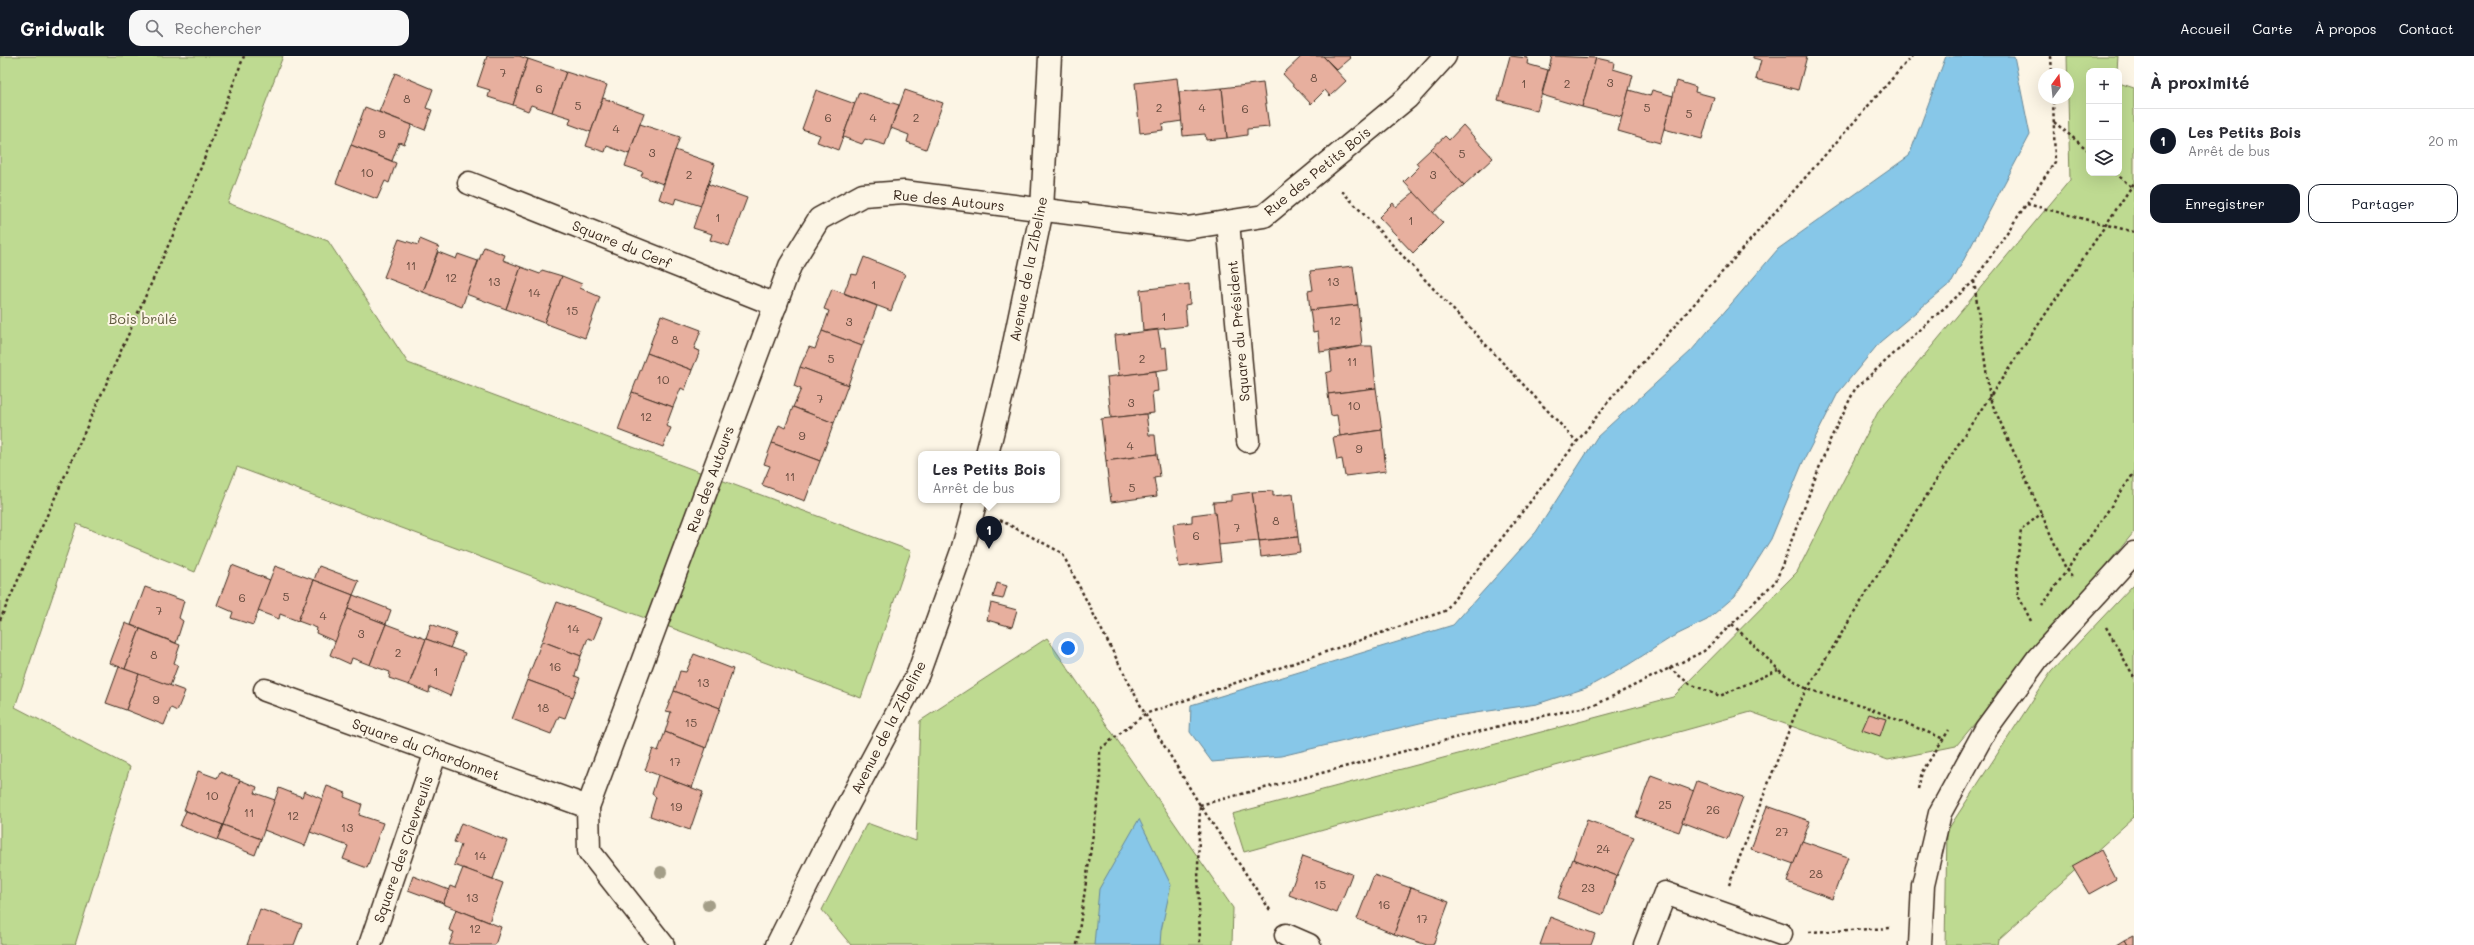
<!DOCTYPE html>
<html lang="fr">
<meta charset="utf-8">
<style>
:root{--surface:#fff;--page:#f7f7f7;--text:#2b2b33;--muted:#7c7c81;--line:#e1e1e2;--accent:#111827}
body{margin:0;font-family:Mali,sans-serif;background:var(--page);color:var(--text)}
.controls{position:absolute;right:12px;top:12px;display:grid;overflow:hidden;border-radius:8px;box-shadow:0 4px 16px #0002}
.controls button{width:36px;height:36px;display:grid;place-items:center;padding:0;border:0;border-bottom:1px solid var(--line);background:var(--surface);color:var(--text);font:20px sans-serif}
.compass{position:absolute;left:2038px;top:12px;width:36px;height:36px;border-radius:50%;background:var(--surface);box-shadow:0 4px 16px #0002;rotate:15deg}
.you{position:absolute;left:1068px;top:592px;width:14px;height:14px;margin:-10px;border:3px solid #fff;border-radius:50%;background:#1a73e8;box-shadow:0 0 0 6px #1a73e833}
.badge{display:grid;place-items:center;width:26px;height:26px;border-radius:50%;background:var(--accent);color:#fff;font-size:13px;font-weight:700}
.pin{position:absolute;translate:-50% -33px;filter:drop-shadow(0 1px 2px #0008)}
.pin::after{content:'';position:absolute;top:21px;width:14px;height:12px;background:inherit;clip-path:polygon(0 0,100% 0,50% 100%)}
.popup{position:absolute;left:918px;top:395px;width:142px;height:52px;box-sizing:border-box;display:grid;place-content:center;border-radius:8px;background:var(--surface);filter:drop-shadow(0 1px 3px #0005);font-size:13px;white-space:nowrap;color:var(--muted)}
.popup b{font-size:15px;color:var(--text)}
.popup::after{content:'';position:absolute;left:50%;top:100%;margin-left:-8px;border:8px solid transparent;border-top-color:var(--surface)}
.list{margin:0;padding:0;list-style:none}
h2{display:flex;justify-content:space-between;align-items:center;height:52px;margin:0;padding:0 16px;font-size:17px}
h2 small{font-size:13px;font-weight:400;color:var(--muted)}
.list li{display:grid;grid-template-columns:26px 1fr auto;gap:12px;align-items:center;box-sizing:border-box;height:64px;padding:0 16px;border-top:1px solid var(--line)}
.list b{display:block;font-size:15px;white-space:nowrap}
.list p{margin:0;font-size:13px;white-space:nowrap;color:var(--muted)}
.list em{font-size:13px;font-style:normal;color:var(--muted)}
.actions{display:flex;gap:8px;padding:12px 16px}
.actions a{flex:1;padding:9px 0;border:1px solid var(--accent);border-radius:12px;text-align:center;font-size:14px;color:var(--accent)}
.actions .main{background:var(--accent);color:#fff}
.icon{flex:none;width:22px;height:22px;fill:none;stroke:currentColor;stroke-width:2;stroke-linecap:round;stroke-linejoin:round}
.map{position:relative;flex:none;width:2134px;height:889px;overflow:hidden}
header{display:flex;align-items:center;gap:24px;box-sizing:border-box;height:56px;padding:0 20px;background:var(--accent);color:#fff}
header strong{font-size:19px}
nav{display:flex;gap:22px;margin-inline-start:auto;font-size:14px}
.search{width:280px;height:36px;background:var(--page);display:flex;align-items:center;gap:10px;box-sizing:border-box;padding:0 14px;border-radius:12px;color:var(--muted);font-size:15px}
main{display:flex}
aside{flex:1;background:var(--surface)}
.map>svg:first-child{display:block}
.green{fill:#beda91;stroke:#7c8258}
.water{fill:#87c7e8;stroke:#698897}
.building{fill:#e7af9e;stroke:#3b2a1e}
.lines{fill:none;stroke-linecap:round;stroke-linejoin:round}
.minor-casing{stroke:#3b2a1e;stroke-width:25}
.path{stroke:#3b2a1e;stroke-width:2.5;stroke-dasharray:3 3;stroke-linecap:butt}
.minor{stroke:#fcf5e5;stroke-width:22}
.tree{fill:#a49e88}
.labels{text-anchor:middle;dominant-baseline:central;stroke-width:4;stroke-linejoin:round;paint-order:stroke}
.number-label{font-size:12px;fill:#664b3e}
.street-label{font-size:14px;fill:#3b2a1e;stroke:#fcf5e5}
.park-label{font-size:14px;fill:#5c563b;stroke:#fcf5e5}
</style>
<header>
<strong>Gridwalk</strong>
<div class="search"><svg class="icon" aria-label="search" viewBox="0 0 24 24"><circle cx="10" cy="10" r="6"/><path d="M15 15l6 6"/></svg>Rechercher</div>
<nav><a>Accueil</a><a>Carte</a><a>À propos</a><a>Contact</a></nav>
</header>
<main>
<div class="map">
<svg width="2134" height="889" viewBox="0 0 2134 889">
<rect width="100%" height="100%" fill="#fcf5e5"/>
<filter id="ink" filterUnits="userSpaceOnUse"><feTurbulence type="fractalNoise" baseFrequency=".025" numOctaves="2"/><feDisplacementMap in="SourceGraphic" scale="8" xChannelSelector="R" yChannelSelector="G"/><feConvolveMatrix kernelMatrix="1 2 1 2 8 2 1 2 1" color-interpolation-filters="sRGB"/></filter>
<g filter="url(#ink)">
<g class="green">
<path d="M 0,0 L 283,0 L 228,147 L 328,185 L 408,307 L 911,495 L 861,642 L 237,411 L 195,516 L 77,468 L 15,651 L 130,711 L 75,889 L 0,889 Z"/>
<path d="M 2067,0 L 2118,0 L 2117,15 L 2089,15 L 2089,117 L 2119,117 L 2119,27 L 2134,32 L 2134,476 L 1956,690 L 1888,704 L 1751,656 L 1244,796 L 1232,758 L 1673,641 L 1797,516 L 1879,354 L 2070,124 Z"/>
<path d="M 2134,528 L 2134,761 L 1999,883 L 1998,889 L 1945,889 L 1947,775 L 2051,616 Z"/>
<path d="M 1047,582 L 1233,852 L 1232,889 L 851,889 L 822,854 L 867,767 L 916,785 L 920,665 Z"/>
</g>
<g class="water">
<path d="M 1946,0 L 2014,0 L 2030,79 L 1952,226 L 1880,286 L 1838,337 L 1803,406 L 1771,483 L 1735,540 L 1707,564 L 1672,581 L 1628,609 L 1586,632 L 1537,648 L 1441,662 L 1281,700 L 1212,706 L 1190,676 L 1191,649 L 1453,569 L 1536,476 L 1597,381 L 1691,295 L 1778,193 L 1909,100 Z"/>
<path d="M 1139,763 L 1171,829 L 1161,875 L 1160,889 L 1094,889 L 1099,833 Z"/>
</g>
<g class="building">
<path d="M 487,0 L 519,0 L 528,3 L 513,49 L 488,41 L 490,34 L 477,30 Z"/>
<path d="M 1302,0 L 1323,0 L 1346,25 L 1330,40 L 1325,34 L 1311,48 L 1283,18 Z"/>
<path d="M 1323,0 L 1349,0 L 1351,2 L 1337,14 Z"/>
<path d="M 1510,0 L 1528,2 L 1527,8 L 1548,14 L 1537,55 L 1498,44 Z"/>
<path d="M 1552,0 L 1596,2 L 1582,51 L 1542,39 Z"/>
<path d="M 1753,0 L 1807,0 L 1798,34 L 1756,23 L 1761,4 L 1753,2 Z"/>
<path d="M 1596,2 L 1614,6 L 1613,13 L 1633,19 L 1622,61 L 1582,51 Z"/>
<path d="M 528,3 L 566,16 L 552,56 L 531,49 L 528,55 L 513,49 Z"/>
<path d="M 566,16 L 607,29 L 591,76 L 569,68 L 571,62 L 552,56 Z"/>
<path d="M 395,17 L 433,33 L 426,52 L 432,54 L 425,74 L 379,56 Z"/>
<path d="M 1177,22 L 1182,65 L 1162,68 L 1163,74 L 1140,77 L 1135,27 Z"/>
<path d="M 1677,25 L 1696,31 L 1695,36 L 1714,41 L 1702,83 L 1664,73 Z"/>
<path d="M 1263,27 L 1269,71 L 1247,73 L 1247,79 L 1227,82 L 1222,32 Z"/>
<path d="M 1222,32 L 1227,82 L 1206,84 L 1205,78 L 1183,80 L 1179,36 Z"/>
<path d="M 816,34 L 855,48 L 838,94 L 817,86 L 820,79 L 802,73 Z"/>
<path d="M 905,34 L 943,47 L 926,93 L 907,86 L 909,79 L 891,72 Z"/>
<path d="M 1629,34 L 1650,40 L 1652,34 L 1673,40 L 1660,87 L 1618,75 Z"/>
<path d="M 859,36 L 899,49 L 885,89 L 865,83 L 862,88 L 843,81 Z"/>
<path d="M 603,42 L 644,57 L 629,98 L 607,90 L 605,96 L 586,90 Z"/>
<path d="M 365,51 L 412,69 L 404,88 L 399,86 L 392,105 L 351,89 Z"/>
<path d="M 640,68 L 680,81 L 663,128 L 641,120 L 643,116 L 625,110 Z"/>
<path d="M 1463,69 L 1493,102 L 1464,129 L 1431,93 L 1445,80 L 1449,84 Z"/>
<path d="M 351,89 L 396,107 L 389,127 L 385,125 L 377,143 L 336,127 Z"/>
<path d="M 1431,93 L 1464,129 L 1433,157 L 1404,126 L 1419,111 L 1416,107 Z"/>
<path d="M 675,94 L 715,108 L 701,150 L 676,142 L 674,148 L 659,143 Z"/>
<path d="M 708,128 L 747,142 L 729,190 L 710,184 L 712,178 L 693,172 Z"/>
<path d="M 1414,136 L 1443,167 L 1413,197 L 1379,161 L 1393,147 L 1396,151 Z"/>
<path d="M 399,183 L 418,189 L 420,183 L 439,191 L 423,236 L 384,221 Z"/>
<path d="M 484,191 L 505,199 L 503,204 L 521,211 L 506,253 L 466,238 Z"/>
<path d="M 438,196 L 456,203 L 458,198 L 478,205 L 462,251 L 423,236 Z"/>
<path d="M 864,201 L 905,218 L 891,255 L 844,237 L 851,218 L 857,219 Z"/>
<path d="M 1353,210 L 1358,249 L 1310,254 L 1308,235 L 1313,234 L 1310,215 Z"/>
<path d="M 521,211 L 540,218 L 542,214 L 562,220 L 544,267 L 506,253 Z"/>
<path d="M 562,220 L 582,228 L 580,232 L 600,241 L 585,282 L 544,267 Z"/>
<path d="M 1189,228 L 1190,248 L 1185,249 L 1187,270 L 1143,275 L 1140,234 Z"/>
<path d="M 832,233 L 877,250 L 862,290 L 822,275 L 829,255 L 824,253 Z"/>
<path d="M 1358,249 L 1362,290 L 1320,296 L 1318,275 L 1313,276 L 1310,254 Z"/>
<path d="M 661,259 L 701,274 L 694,293 L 700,295 L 692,314 L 647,297 Z"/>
<path d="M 1158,274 L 1161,292 L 1166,291 L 1168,313 L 1119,320 L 1115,279 Z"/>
<path d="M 822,275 L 862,290 L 848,329 L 800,311 L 809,291 L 815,293 Z"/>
<path d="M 1362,290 L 1372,290 L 1376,332 L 1328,338 L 1326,317 L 1332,315 L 1330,296 Z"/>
<path d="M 647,297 L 692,314 L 685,334 L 681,332 L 673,351 L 632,336 Z"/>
<path d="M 800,311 L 848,329 L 834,367 L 793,351 L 801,333 L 794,330 Z"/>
<path d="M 1156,315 L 1158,335 L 1152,336 L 1154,357 L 1111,362 L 1107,321 Z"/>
<path d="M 1376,332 L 1382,374 L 1340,380 L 1337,359 L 1331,360 L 1328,338 Z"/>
<path d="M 632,336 L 673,351 L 666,370 L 671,372 L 663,391 L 618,374 Z"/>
<path d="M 793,351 L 834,367 L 820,405 L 772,387 L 779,369 L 785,372 Z"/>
<path d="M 1146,358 L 1149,379 L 1155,379 L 1157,398 L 1106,405 L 1101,363 Z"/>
<path d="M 1382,374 L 1386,415 L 1345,420 L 1342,403 L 1337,404 L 1333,381 Z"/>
<path d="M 772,387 L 820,405 L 805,445 L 762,429 L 770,410 L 764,408 Z"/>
<path d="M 1157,398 L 1160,421 L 1154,422 L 1157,440 L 1111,446 L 1106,405 Z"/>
<path d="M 1273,435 L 1273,440 L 1293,438 L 1298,481 L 1259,485 L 1252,436 Z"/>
<path d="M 1252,436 L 1259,485 L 1218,489 L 1213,446 L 1231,445 L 1231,439 Z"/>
<path d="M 1215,456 L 1221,506 L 1179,511 L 1173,468 L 1192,466 L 1192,459 Z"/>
<path d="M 1298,481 L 1300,496 L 1261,501 L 1259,485 Z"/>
<path d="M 232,509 L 270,524 L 253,569 L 231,562 L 233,556 L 217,549 Z"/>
<path d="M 275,510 L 314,524 L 298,565 L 280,558 L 279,563 L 258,555 Z"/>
<path d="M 319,510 L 359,525 L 353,539 L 314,524 Z"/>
<path d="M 314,524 L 353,539 L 336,586 L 316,577 L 317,572 L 298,565 Z"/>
<path d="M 997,527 L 1007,530 L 1003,543 L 993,541 Z"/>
<path d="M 145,531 L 184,545 L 179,562 L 183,565 L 176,587 L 131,569 Z"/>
<path d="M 353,539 L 391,554 L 386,568 L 348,553 Z"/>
<path d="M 557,546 L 602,562 L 593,584 L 588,582 L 581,600 L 542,585 Z"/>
<path d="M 991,547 L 1017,554 L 1012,571 L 987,564 Z"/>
<path d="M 348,553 L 386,568 L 370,609 L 352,602 L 350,608 L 330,599 Z"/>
<path d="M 125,567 L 140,573 L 125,613 L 110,607 Z"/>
<path d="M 386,568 L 426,583 L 409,629 L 389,622 L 390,616 L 370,609 Z"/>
<path d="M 431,568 L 456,578 L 450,592 L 426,583 Z"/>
<path d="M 140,573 L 180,589 L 174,607 L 178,609 L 170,630 L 125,613 Z"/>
<path d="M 426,583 L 465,597 L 450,640 L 430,631 L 429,637 L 409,629 Z"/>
<path d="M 542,585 L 581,600 L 575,620 L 580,622 L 573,641 L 527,624 Z"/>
<path d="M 694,598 L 733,613 L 720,652 L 674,635 L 680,615 L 686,616 Z"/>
<path d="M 119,611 L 139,618 L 126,654 L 106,647 Z"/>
<path d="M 139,618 L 185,635 L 177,655 L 171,652 L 164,669 L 126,654 Z"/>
<path d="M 527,624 L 573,641 L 565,662 L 559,660 L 551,678 L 512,663 Z"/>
<path d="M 674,635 L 720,652 L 706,692 L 665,676 L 671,656 L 666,655 Z"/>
<path d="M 1869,658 L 1886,663 L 1880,680 L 1862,674 Z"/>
<path d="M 665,676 L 706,692 L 692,732 L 645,714 L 653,693 L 658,695 Z"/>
<path d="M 198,715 L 217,722 L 220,716 L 240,724 L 223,769 L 184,754 Z"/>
<path d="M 658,719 L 703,736 L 690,774 L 650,760 L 656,741 L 652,738 Z"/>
<path d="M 1651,719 L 1694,735 L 1679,776 L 1636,761 Z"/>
<path d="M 240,724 L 257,731 L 255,737 L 275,744 L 261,783 L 223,769 Z"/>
<path d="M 1697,725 L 1743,741 L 1727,783 L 1682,766 Z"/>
<path d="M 327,730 L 346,737 L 344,741 L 362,748 L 359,759 L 383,767 L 367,812 L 343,803 L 348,790 L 310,776 Z"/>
<path d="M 279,732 L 302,741 L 304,735 L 322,743 L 305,790 L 264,774 Z"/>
<path d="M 1767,750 L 1810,765 L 1794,808 L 1751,793 Z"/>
<path d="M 186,755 L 223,769 L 217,784 L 180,770 Z"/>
<path d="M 1587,764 L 1634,781 L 1617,820 L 1573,803 Z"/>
<path d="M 461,767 L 507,785 L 493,823 L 454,809 L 461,789 L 454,786 Z"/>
<path d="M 223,769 L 261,783 L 255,799 L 217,784 Z"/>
<path d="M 1802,785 L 1848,801 L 1832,843 L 1787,826 Z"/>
<path d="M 2101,794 L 2116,823 L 2089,838 L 2072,810 Z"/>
<path d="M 1303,800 L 1352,818 L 1337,857 L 1289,839 Z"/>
<path d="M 1573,803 L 1617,820 L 1603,859 L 1558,842 Z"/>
<path d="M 463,812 L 503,827 L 489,866 L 443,848 L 450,830 L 455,832 Z"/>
<path d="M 1374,819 L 1411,832 L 1394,878 L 1357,863 Z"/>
<path d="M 413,820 L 449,834 L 443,847 L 408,834 Z"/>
<path d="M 1411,832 L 1449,846 L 1433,889 L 1427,889 L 1394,878 Z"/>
<path d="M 260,853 L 302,868 L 294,889 L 247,889 Z"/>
<path d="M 456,853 L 501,871 L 495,889 L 449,889 L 454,876 L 449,874 Z"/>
<path d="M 1550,861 L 1595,878 L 1591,889 L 1540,889 Z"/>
<path d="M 2134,879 L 2134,889 L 2127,889 L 2124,884 Z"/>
<path d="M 2124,884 L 2127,889 L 2116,889 Z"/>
</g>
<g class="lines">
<defs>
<g id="minor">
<path d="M 469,127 L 776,249"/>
<path d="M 1228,166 L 1248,385"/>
<path d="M 987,398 L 1011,302 L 1042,154 L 1050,0"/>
<path d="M 265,634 L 588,751"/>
<path d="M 1286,879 L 1309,889"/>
<path d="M 370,889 L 436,696"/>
<path d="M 663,889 L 589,795 L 588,751 L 790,210 L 819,163 L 863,139 L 904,136 L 1187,172 L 1264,160 L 1407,42 L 1445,0"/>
<path d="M 777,889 L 836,771 L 918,618 L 962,495 L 976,444"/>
<path d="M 1645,889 L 1665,837 L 1781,878"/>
<path d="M 1920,889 L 1923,829 L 1940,757 L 1986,673 L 2038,602 L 2134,497"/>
</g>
</defs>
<use href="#minor" class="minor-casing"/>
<g class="path">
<path d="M 2051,0 L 2052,18"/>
<path d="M 2054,66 L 2089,95"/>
<path d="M 2115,117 L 2134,133"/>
<path d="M 1342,135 L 1577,386"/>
<path d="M 2027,148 L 2134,176"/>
<path d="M 1974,225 L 1990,343 L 2067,515 L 2072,521"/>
<path d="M 1000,464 L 1062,497 L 1145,658 L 1200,749 L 1198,811 L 1200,889"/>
<path d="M 2042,550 L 2134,417"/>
<path d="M 0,564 L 186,150 L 244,0"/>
<path d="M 2031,565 L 2018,539 L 2017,508 L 2021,474 L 2042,457"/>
<path d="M 1732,568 L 1781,616 L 1807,633 L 1864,650 L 1944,683"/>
<path d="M 2106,571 L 2134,621"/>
<path d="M 1669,612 L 1690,628 L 1720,640 L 1778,614"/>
<path d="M 1918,733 L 1922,716 L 1949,674"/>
<path d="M 1729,829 L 1801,643 L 1964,379 L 2134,127"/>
<path d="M 1270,854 L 1200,749 L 1515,666 L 1595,649 L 1704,595 L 1776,525 L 1829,386 L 1855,333 L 1974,225 L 2055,106 L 2053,42"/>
<path d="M 1809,876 L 1892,872"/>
<path d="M 1077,889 L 1100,729 L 1100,693 L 1145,658 L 1445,555 L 1608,346 L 1912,0"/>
</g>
<use href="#minor" class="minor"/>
</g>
<g class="tree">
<circle cx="661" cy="816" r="6"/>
<circle cx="708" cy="849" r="6"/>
</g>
</g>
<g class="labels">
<g class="number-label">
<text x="503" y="16">7</text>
<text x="1314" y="21">8</text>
<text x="1610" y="26">3</text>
<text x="1524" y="27">1</text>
<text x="1567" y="27">2</text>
<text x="539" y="32">6</text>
<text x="407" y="42">8</text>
<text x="578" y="49">5</text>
<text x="1159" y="51">2</text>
<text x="1202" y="51">4</text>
<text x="1647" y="51">5</text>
<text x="1245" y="52">6</text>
<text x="1689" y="57">5</text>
<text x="828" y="61">6</text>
<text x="873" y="61">4</text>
<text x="916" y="61">2</text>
<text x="616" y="72">4</text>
<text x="382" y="77">9</text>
<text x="652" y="96">3</text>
<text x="1462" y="97">5</text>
<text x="367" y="116">10</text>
<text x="689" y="118">2</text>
<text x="1433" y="118">3</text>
<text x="718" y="161">1</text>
<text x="1411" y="164">1</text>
<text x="411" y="209">11</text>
<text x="451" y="221">12</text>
<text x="494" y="225">13</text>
<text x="1333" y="225">13</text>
<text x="874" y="228">1</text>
<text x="534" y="236">14</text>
<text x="572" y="254">15</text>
<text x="1164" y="260">1</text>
<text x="1335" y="264">12</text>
<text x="849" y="265">3</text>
<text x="675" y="283">8</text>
<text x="831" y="302">5</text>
<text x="1142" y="302">2</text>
<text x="1352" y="305">11</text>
<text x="663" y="323">10</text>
<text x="820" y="342">7</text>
<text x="1131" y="346">3</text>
<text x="1354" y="349">10</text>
<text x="646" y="360">12</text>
<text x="802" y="379">9</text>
<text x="1130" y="389">4</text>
<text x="1359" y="392">9</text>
<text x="790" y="420">11</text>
<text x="1132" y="431">5</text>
<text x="1276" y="464">8</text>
<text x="1237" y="471">7</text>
<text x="1196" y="479">6</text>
<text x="286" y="540">5</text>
<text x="242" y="541">6</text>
<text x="159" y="554">7</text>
<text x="323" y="559">4</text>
<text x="573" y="572">14</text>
<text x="361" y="577">3</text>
<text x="398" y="596">2</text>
<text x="154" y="598">8</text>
<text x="555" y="610">16</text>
<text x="436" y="615">1</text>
<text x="703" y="626">13</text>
<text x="156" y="643">9</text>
<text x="543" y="651">18</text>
<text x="691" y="666">15</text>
<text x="675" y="705">17</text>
<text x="212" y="739">10</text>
<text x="1665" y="748">25</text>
<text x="676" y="750">19</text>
<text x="1713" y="753">26</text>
<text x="249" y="756">11</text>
<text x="293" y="759">12</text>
<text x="347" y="771">13</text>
<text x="1782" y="775">27</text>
<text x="1603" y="792">24</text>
<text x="480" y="799">14</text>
<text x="1816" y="817">28</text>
<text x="1320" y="828">15</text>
<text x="1588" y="831">23</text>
<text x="472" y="841">13</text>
<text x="1384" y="848">16</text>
<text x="1422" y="862">17</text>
<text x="475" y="872">12</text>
</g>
<g class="street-label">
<text transform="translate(1317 115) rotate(-39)">Rue des Petits Bois</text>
<text transform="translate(949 144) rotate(6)">Rue des Autours</text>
<text transform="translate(622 188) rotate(22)">Square du Cerf</text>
<text transform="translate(1028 213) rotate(-79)">Avenue de la Zibeline</text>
<text transform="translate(1238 275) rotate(-95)">Square du Président</text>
<text transform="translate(710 423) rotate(-70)">Rue des Autours</text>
<text transform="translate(888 671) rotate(-63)">Avenue de la Zibeline</text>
<text transform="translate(426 693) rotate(20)">Square du Chardonnet</text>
<text transform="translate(403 793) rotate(-71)">Square des Chevreuils</text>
</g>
<g class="park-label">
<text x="143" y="262">Bois brûlé</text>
</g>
</g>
</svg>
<div class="controls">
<button>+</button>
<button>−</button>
<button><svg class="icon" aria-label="layers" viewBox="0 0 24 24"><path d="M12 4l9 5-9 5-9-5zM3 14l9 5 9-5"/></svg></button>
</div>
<svg class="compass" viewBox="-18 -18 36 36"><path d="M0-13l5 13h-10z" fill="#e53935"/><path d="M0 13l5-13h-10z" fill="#7c7c81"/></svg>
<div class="you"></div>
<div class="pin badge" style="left:989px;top:493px">1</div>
<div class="popup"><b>Les Petits Bois</b>Arrêt de bus</div>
</div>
<aside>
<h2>À proximité<small></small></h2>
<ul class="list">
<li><span class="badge">1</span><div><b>Les Petits Bois</b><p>Arrêt de bus</p></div><em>20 m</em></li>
</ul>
<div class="actions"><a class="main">Enregistrer</a><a>Partager</a></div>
</aside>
</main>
